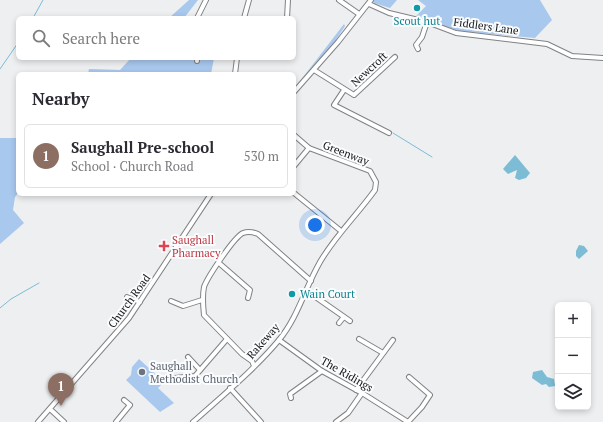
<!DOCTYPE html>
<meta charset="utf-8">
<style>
:root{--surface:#fff;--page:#f7f7f7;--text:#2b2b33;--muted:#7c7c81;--line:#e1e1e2;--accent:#2563eb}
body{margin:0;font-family:"PT Serif",serif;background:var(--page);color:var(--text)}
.controls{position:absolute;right:12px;bottom:12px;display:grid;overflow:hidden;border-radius:6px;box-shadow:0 2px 6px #0003}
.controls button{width:36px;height:36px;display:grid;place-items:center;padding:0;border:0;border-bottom:1px solid var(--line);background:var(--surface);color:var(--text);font:20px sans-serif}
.you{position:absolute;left:315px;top:225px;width:14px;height:14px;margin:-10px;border:3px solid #fff;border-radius:50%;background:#1a73e8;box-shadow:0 0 0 6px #1a73e833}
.badge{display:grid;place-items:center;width:26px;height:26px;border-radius:50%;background:var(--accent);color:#fff;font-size:13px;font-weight:700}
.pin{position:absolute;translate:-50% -33px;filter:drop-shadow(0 1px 2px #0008)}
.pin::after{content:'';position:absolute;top:21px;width:14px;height:12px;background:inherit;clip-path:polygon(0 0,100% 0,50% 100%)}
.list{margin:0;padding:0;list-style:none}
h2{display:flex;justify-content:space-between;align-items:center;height:52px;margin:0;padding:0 16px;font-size:17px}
h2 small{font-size:13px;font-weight:400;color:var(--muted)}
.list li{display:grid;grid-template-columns:26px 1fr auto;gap:12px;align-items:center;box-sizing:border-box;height:64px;margin:0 8px 8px;padding:0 8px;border:1px solid var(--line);border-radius:6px}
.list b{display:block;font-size:15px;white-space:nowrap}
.list p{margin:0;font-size:13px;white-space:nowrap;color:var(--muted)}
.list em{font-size:13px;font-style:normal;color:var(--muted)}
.icon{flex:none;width:22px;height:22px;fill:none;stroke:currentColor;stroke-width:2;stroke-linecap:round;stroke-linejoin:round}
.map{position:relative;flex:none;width:603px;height:422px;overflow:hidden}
.search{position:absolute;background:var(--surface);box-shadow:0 2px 6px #0003;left:16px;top:16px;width:280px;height:44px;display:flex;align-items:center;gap:10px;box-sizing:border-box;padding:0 14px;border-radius:6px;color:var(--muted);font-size:15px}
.panel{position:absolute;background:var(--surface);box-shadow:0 2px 6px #0003;left:16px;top:72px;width:280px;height:124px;border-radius:6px}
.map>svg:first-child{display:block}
.green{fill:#a9c8ee}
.water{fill:#7dbcd5}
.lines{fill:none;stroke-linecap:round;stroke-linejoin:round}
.stream{stroke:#7dbcd5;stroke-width:1}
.minor-casing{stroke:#808284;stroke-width:6}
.minor{stroke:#fff;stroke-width:4}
.culture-dot{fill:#0f9aa8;stroke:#fafcfe;stroke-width:1.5}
.health-dot{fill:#e0444e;stroke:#fafcfe;stroke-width:1.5}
.worship-dot{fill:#6b7280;stroke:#fafcfe;stroke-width:1.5}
.labels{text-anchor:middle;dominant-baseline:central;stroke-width:4;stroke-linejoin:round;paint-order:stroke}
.culture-label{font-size:11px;fill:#0d838f;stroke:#fafcfe}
.street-label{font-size:11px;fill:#151617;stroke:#fafcfe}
.health-label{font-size:11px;fill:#be3a42;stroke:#fafcfe;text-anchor:start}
.worship-label{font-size:11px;fill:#5b616d;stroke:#fafcfe;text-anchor:start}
</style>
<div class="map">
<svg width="603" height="422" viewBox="0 0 603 422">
<rect width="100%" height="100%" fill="#edeff1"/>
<g class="green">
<path d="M 189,0 L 198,0 L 184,18 L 169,18 Z"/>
<path d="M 373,0 L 397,0 L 390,8 L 374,3 Z"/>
<path d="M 418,0 L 540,0 L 552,20 L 535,38 L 459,31 L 416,16 L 426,6 Z"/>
<path d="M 344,24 L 345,26 L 334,43 L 294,89 Z"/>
<path d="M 131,58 L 194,58 L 195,61 L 199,61 L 199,58 L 214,58 L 211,74 L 88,74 L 89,69 L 120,70 Z"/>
<path d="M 0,138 L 18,138 L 18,193 L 15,197 L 13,210 L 24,223 L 0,244 Z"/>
<path d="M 139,359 L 164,382 L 158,388 L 174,403 L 160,412 L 126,380 L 131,375 L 132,367 Z"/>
</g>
<g class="water">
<path d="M 515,155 L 530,173 L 526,178 L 519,180 L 515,178 L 517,170 L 508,174 L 503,169 Z"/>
<path d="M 579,245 L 584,246 L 588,251 L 579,259 L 576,256 L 576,251 Z"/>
<path d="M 542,370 L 547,377 L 554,379 L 555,386 L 549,387 L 546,384 L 542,385 L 532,378 L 533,372 Z"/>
</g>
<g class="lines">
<g class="stream">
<path d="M 33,18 L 43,0"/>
<path d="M 0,69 L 18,43"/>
<path d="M 393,133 L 432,157"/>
<path d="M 0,308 L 11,299 L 39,283"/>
</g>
<defs>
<g id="minor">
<path d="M 339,0 L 359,14"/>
<path d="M 369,4 L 389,13 L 427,22 L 456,33 L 547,44 L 572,56 L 603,58"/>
<path d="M 197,18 L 206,0"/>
<path d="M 244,18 L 249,0"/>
<path d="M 287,18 L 288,0"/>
<path d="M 418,49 L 416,45 L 422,37 L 427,22"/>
<path d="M 197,58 L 197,61"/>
<path d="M 314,70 L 354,95 L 395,57"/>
<path d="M 235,74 L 237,58"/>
<path d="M 344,90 L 334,105 L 389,133"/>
<path d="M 294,92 L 338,42 L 371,0"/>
<path d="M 294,166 L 309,148"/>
<path d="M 294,193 L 341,231"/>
<path d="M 219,263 L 250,290 L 248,298"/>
<path d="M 307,291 L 350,321"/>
<path d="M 127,297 L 140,302"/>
<path d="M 171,301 L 183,306 L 202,300"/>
<path d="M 339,323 L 343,318"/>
<path d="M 359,339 L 383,353"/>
<path d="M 279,340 L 322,371 L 362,393 L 408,422"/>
<path d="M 188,357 L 200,370"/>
<path d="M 254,366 L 252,361 L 242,354 L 204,315 C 203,305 202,297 204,287 C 207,278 234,237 243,233 C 248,231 253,232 258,234 L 311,281"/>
<path d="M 175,378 L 195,376 L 227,339"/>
<path d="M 230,388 L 261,422"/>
<path d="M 356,390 L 393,340"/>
<path d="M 291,398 L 290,394 L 322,371"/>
<path d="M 50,409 L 64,422"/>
<path d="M 38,422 L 129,318 L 211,194"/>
<path d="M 116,422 L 130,405 L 124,400"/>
<path d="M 193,422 C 222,396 254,370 279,340 C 298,317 305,288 320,262 C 335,236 357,215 375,190 L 376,182 L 370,171 L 309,148 L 294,135"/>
<path d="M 336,422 L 348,413 L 362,393"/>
<path d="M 408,422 L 422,407 L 430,395 L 409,377"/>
</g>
</defs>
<use href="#minor" class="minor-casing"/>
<use href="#minor" class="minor"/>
</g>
<g class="culture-dot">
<circle cx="417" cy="8" r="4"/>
<circle cx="292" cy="294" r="4"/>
</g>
<path class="health-dot" d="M162 240h4v4h4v4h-4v4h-4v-4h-4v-4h4z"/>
<circle class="worship-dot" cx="142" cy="372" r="4"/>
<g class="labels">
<g class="culture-label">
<text x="417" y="21">Scout hut</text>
<text x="300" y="294" text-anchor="start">Wain Court</text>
</g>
<g class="street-label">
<text transform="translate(486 26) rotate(8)">Fiddlers Lane</text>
<text transform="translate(369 69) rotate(-43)">Newcroft</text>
<text transform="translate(346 153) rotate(21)">Greenway</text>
<text transform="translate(129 301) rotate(-54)">Church Road</text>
<text transform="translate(263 341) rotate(-49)">Rakeway</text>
<text transform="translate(347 374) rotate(30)">The Ridings</text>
</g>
<g class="health-label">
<text x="172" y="240">Saughall<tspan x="172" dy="13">Pharmacy</tspan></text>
</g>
<g class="worship-label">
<text x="150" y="366">Saughall<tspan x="150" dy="13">Methodist Church</tspan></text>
</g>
</g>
</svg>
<div class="controls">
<button>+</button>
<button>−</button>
<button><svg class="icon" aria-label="layers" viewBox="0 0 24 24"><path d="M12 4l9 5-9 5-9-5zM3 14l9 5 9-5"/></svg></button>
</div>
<div class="you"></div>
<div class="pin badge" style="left:61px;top:406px;background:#8d6e63">1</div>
<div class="search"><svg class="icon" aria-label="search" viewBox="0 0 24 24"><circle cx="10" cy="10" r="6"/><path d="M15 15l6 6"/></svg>Search here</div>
<section class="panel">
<h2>Nearby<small></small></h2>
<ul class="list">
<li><span class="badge" style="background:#8d6e63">1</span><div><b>Saughall Pre-school</b><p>School · Church Road</p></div><em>530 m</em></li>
</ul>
</section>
</div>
